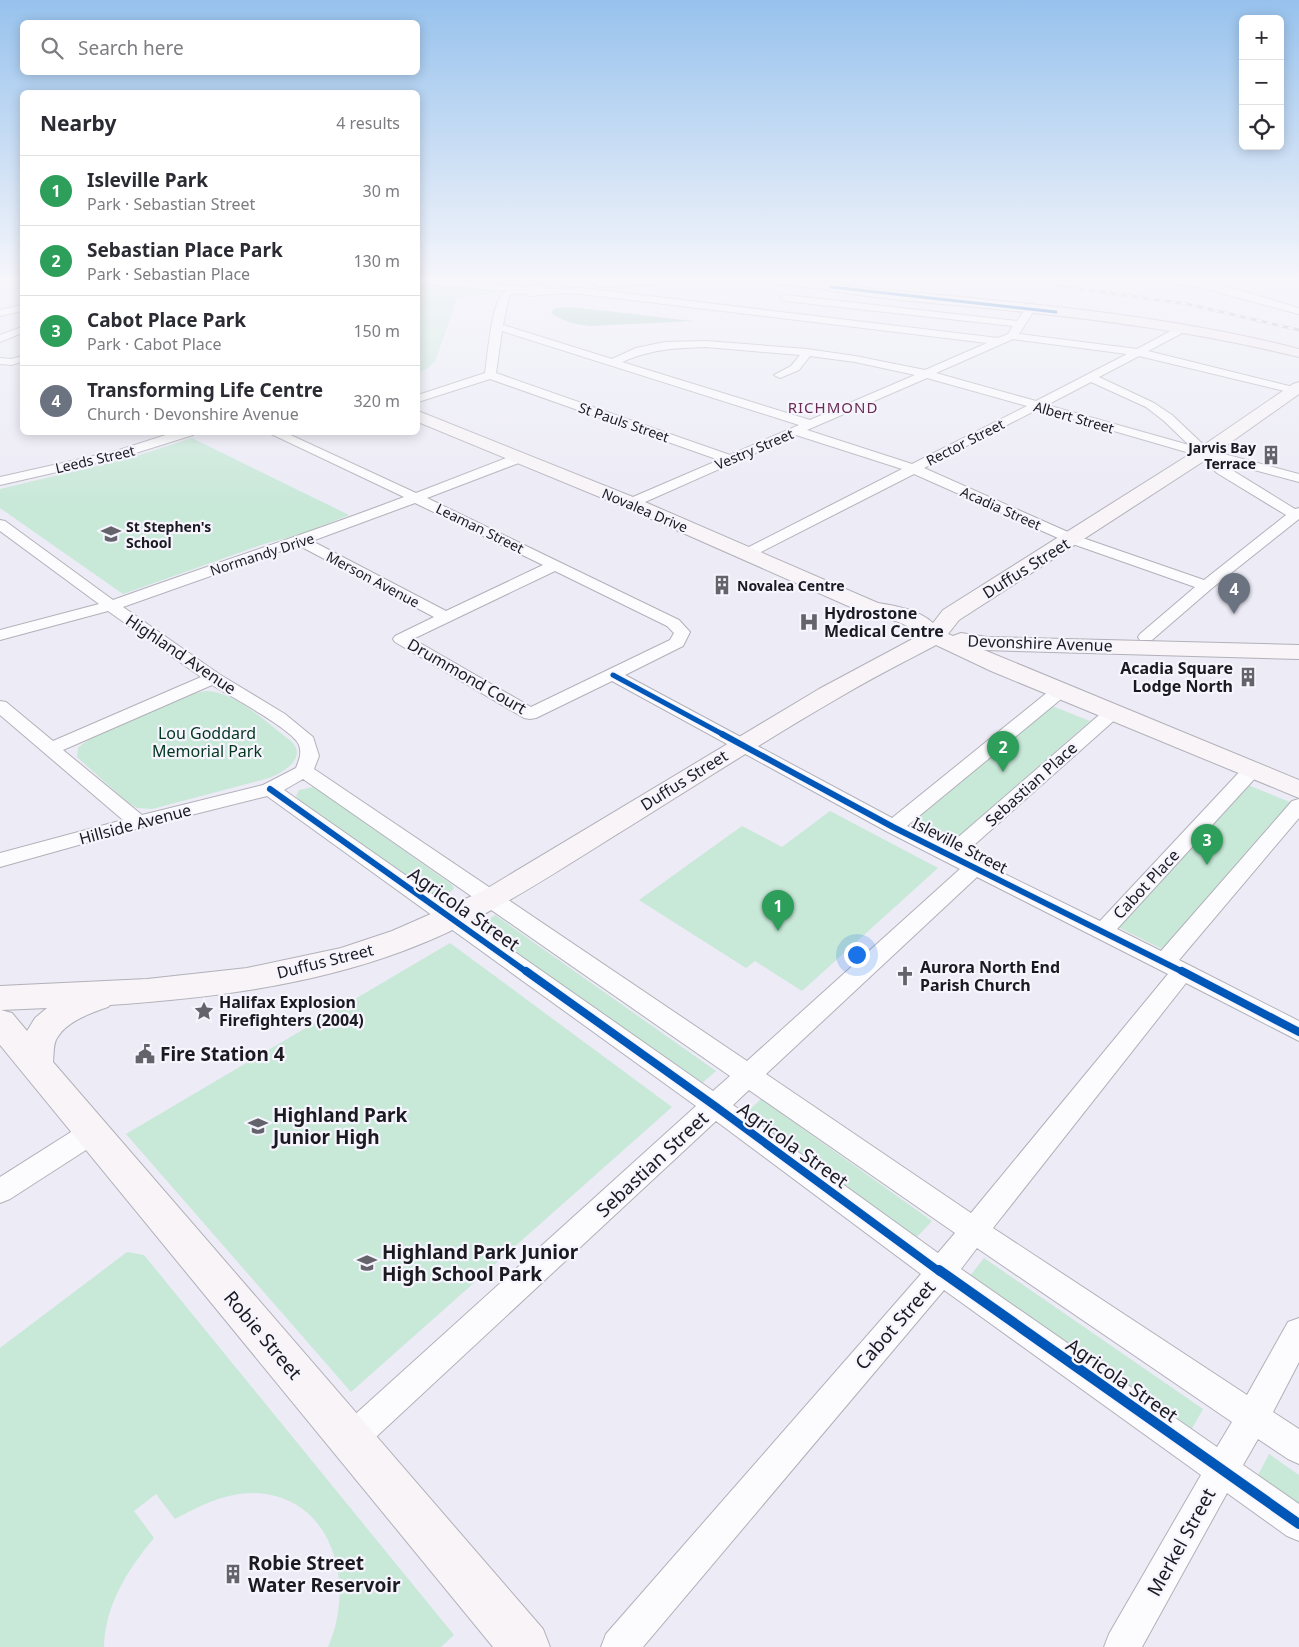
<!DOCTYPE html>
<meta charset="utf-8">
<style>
:root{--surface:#fff;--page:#f7f7f7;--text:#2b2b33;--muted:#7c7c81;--line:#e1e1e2;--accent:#ea580c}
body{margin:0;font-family:"Noto Sans",sans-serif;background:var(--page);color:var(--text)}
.controls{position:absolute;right:15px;top:15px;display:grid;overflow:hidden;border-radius:8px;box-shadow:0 2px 12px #0003}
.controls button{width:45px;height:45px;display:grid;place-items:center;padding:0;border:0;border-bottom:1px solid var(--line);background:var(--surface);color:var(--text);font:25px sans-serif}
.you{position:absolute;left:856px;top:954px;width:18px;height:18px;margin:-12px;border:4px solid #fff;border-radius:50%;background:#1a73e8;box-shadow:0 0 0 8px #1a73e833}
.badge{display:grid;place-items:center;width:32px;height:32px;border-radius:50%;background:var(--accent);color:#fff;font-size:16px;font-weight:700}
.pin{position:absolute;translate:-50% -41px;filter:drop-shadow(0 1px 2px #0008)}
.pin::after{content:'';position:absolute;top:26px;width:18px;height:15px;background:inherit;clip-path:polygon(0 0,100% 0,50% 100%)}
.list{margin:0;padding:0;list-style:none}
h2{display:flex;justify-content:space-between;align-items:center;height:65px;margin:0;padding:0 20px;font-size:21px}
h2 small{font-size:16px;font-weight:400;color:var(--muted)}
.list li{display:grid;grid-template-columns:32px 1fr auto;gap:15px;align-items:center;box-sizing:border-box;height:70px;padding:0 20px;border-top:1px solid var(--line)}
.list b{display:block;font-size:19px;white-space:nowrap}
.list p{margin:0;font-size:16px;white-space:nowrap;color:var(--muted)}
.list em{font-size:16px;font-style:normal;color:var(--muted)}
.icon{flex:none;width:28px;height:28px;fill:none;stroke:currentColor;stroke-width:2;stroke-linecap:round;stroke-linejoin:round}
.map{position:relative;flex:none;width:1299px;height:1647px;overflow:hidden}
.search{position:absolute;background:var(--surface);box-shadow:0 2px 12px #0003;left:20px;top:20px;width:400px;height:55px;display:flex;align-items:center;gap:12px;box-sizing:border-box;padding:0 18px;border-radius:8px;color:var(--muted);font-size:19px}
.panel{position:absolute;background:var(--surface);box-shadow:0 2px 12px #0003;left:20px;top:90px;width:400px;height:345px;border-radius:8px}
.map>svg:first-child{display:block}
.green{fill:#c8e8d8}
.forest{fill:#aed0c0}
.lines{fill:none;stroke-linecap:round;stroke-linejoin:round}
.street-casing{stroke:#b2b1ba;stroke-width:2}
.secondary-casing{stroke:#b2b1ba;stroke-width:2}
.primary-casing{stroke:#bcaeb7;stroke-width:2}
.street{fill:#fcfcfe;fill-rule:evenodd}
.secondary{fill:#f8f4f7;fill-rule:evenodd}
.primary{fill:#f4edf0;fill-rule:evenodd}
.rail-casing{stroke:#b7b7ba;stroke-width:3}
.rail{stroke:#f6f5fe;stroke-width:2;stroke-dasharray:5.5;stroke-linecap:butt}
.cycleway-far4-casing{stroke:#f6f5fe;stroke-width:5}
.cycleway-far3-casing{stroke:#f6f5fe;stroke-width:8}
.cycleway-far2-casing{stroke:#f6f5fe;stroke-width:9}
.cycleway-far1-casing{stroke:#f6f5fe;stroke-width:11}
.cycleway-casing{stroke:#f6f5fe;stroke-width:13}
.cycleway-far4{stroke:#0057b8;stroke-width:3}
.cycleway-far3{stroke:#0057b8;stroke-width:5}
.cycleway-far2{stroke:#0057b8;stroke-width:6}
.cycleway-far1{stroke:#0057b8;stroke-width:8}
.cycleway{stroke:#0057b8;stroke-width:10}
.labels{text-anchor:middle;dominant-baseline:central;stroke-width:4.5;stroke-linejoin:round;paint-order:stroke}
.far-street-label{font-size:14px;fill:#1b1a21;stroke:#f6f5fe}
.far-poi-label{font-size:14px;font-weight:bold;fill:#1b1a21;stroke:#f6f5fe;text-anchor:start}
.far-neighbourhood-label{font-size:15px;letter-spacing:1px;fill:#692c53;stroke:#f6f5fe}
.street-label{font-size:16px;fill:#1b1a21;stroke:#f6f5fe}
.poi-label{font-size:16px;font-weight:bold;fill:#1b1a21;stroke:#f6f5fe;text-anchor:start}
.park-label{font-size:16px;fill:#01351d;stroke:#f6f5fe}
.near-street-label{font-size:19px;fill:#1b1a21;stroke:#f6f5fe}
.near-poi-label{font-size:19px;font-weight:bold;fill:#1b1a21;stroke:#f6f5fe;text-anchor:start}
</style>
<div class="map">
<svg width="1299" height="1647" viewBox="0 0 1299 1647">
<rect width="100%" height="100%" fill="#ecebf6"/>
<g class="green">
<path d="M 418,283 L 495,290 L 496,292 L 495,294 L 457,298 L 435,362 L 426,369 L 418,372 Z"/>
<path d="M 192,438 L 349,515 L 304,533 L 264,544 L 123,594 L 0,508 L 0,489 L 133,457 Z"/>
<path d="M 206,691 C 235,691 268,724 291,741 C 308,758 284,772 269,778 L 152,809 L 137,808 L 127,802 L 77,757 L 78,748 C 96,731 182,694 206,691 Z"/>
<path d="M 1052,706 L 1090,721 L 951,843 L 912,823 Z"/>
<path d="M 1248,785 L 1292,803 L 1166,951 L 1118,927 Z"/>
<path d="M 314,787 L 451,884 L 454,888 C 448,896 442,896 433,895 L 300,801 L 296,796 L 299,790 Z"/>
<path d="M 830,811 L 938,868 L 802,991 L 755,961 L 746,968 L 639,900 L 742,826 L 782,847 Z"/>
<path d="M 495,915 L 716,1071 L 701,1084 L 479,926 Z"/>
<path d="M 450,943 L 672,1107 L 351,1392 L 126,1134 Z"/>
<path d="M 761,1099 L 932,1221 L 916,1238 L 745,1114 Z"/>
<path d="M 127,1252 L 144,1255 L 454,1635 L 441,1647 L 328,1647 C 354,1590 337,1505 266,1494 C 233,1489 203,1504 175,1519 L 156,1494 L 134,1511 L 154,1538 C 128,1569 105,1605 104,1647 L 0,1647 L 0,1348 Z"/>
<path d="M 984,1258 L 1203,1409 L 1190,1432 L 970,1276 Z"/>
<path d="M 1269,1454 L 1299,1475 L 1299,1509 L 1256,1479 Z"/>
</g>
<path class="forest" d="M 572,307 L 693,321 L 590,326 C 576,324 563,322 551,313 L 555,308 Z"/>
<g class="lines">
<defs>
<g id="street">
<path d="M 0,277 L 21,277 L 19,279 L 0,283 Z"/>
<path d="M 418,277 L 523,287 L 543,285 L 547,289 L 582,288 L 998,338 L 1008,334 L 1013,326 L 785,301 L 780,298 L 785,295 L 1017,321 L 1027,307 L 1030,306 L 1035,309 L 1019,334 L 1137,349 L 1180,326 L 1188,326 L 1188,330 L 1148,351 L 1297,388 L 1299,390 L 1293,393 L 1139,356 L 1099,377 L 1154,403 L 1172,415 L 1209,450 L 1299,474 L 1299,482 L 1220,461 L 1227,467 L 1295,509 L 1299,508 L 1299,519 L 1211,589 L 1152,640 L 1140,640 L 1138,637 L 1140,634 L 1195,587 L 1067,542 L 914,474 L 751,557 L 741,557 L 739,554 L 741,551 L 902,469 L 796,435 L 636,506 L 626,506 L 624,503 L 626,500 L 719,460 L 490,379 L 418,402 L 418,395 L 485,373 C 488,356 491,299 506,291 L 418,283 ZM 525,293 L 529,296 L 562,293 L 582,294 L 987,343 L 925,370 L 855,356 L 807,349 L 706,341 L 665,342 L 636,348 L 612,359 L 503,325 L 509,296 L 514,294 ZM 502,331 L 799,425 L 730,455 L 496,373 ZM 1013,339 L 1127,354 L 1036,401 L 936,373 ZM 706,347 L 800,355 L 791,366 L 774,375 L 780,378 L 799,370 L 810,356 L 855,362 L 915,375 L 810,420 L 622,362 C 652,349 674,348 706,347 ZM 927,378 L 1027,406 L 912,464 L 807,430 ZM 1091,382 L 1146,407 L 1164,421 L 1189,445 L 1047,405 ZM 1038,409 L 1200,456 L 1217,473 L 1286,515 L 1204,580 L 1077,536 L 924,468 Z"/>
<path d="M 687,277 L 760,277 L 815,282 L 820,285 L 815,288 L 735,280 L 599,287 L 594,284 L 599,281 Z"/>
<path d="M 1141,277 C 1194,273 1249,294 1299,308 L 1299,314 L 1202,288 L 1146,280 Z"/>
<path d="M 22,305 L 22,311 L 0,316 L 0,310 Z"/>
<path d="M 22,327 L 22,333 L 0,342 L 0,335 Z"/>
<path d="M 22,356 L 22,362 L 11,365 L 0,364 L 0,358 L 11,359 Z"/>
<path d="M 175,432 L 195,432 L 193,435 L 123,457 L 0,485 L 0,477 L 116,451 Z"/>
<path d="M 267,432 L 284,432 L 416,493 L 514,455 L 524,455 L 525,458 L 524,461 L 427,498 L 679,620 L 690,632 L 683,646 L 625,675 L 892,818 L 1054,687 L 1060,686 L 1066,687 L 1069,691 L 1066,695 L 907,826 L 948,846 L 1106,709 L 1112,708 L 1118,709 L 1121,713 L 1118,717 L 964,854 L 1100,921 L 1244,767 L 1251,765 L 1258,767 L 1260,771 L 1258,775 L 1117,929 L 1161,951 L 1292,801 L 1299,799 L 1299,818 L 1179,960 L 1299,1021 L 1299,1041 L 1186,983 L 993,1228 L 1247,1395 L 1288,1322 L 1299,1318 L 1299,1362 L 1273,1412 L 1299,1429 L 1299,1464 L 1288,1459 L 1258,1439 L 1243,1465 L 1299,1504 L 1299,1541 L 1287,1536 L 1227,1493 L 1142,1647 L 1104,1647 L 1109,1634 L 1201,1475 L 944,1290 L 643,1647 L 601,1647 L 606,1634 L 921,1274 L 716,1121 L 362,1450 L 351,1455 L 340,1450 L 335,1439 L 340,1428 L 696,1106 L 267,796 L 143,827 L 0,867 L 0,853 L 123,820 L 0,715 L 0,701 L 6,702 L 53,741 L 201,677 L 108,611 L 0,640 L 0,630 L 99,604 L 0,531 L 0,520 L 5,521 L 113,600 C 210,565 307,534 404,497 ZM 415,503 L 543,565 L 446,611 L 312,541 ZM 298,545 L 434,617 L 395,636 L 393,639 L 395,642 L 524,718 L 530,719 L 536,718 L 612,681 L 886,831 L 960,869 L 747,1061 L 314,769 L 319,756 L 313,737 L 285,714 L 219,674 L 123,607 ZM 555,571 L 667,626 L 674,633 L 670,640 L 531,707 L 413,639 ZM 212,685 C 228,695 294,730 299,745 C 302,754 299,760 296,768 L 263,785 L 142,815 L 63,750 ZM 303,779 L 730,1076 L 713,1091 L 284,790 ZM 977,877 L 1168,974 L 971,1213 L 766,1074 ZM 749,1090 L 955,1233 L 938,1253 L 733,1105 ZM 977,1248 L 1232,1422 L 1217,1447 L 961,1269 Z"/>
<path d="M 91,1122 L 100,1125 L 104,1133 L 100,1141 L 10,1199 L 0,1203 L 0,1177 L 82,1125 Z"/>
</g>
<path id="secondary" d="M 1299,382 L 1299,394 L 1210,457 L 959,620 L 948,634 L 953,636 L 961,633 L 987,637 L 1299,645 L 1299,659 L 984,650 L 1299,780 L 1299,798 L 991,671 L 936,645 C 902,663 868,680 835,700 C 766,740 699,783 632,825 C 557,871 485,921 403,951 C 309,986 209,998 110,1005 L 108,1007 C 91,1013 67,1021 57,1038 C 53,1044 54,1054 53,1062 L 543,1629 L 550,1647 L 493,1647 L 0,1045 L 0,986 L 147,979 L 247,968 L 341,948 L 392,931 L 481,892 L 819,689 L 920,635 C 905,621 885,618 864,613 L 624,507 L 418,422 L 418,411 L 638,499 L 878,603 C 897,606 919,610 933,623 L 943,610 L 1198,449 L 1293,384 ZM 47,1008 L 35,1018 L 27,1031 L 12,1013 L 1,1010 Z"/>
<path id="primary" d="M 775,277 C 794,275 812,280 831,283 C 853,287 876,289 898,291 C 1033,304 1168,315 1299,349 L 1299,357 C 1202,333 1104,320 1005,310 C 929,302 851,298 777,280 Z"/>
</defs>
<use href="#street" class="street-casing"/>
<use href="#secondary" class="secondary-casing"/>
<use href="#primary" class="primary-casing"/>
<use href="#street" class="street"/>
<use href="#secondary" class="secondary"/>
<use href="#primary" class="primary"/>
<defs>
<path id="rail" d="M 996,277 L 1187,304 L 1299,330"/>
</defs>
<use href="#rail" class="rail-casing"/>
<use href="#rail" class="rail"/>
<defs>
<path id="cycleway-far4" d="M 831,287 L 1056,312"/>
<path id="cycleway-far3" d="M 613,675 L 724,735"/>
<g id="cycleway-far2">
<path d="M 722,734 L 893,827 L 1185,973"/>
<path d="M 270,789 L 528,973"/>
</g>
<g id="cycleway-far1">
<path d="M 526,971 L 715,1106 L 940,1272"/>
<path d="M 1182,971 L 1299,1032"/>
</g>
<path id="cycleway" d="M 939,1270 L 1299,1524"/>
</defs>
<use href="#cycleway-far4" class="cycleway-far4-casing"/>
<use href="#cycleway-far3" class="cycleway-far3-casing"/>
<use href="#cycleway-far2" class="cycleway-far2-casing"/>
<use href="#cycleway-far1" class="cycleway-far1-casing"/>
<use href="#cycleway" class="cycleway-casing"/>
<use href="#cycleway-far4" class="cycleway-far4"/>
<use href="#cycleway-far3" class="cycleway-far3"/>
<use href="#cycleway-far2" class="cycleway-far2"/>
<use href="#cycleway-far1" class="cycleway-far1"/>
<use href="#cycleway" class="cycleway"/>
</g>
<linearGradient id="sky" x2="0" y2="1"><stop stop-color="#97c2ed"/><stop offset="0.55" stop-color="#f6f6fb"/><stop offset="1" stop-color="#f6f6fb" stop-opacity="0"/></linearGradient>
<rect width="1299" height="507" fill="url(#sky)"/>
<defs>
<symbol id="building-bare" viewBox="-9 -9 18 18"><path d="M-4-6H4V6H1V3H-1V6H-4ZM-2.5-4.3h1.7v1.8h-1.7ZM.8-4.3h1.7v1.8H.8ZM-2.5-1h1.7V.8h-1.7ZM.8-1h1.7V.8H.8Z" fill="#64636c" stroke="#f6f5fe" stroke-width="2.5" paint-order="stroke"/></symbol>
<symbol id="school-bare" viewBox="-9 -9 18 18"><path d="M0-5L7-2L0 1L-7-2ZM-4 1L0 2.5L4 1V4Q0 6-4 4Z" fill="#64636c" stroke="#f6f5fe" stroke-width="2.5" paint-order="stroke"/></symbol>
<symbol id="hospital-bare" viewBox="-9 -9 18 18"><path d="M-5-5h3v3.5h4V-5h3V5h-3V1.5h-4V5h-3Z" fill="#64636c" stroke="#f6f5fe" stroke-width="2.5" paint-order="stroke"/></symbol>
<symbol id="church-bare" viewBox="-9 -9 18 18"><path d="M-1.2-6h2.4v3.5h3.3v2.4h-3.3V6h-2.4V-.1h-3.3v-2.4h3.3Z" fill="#64636c" stroke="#f6f5fe" stroke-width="2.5" paint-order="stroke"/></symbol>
<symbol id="sight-bare" viewBox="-9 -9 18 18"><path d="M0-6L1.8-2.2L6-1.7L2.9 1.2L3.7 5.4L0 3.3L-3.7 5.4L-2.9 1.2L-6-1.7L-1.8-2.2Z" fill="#64636c" stroke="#f6f5fe" stroke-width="2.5" paint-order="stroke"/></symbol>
<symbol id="civic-bare" viewBox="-9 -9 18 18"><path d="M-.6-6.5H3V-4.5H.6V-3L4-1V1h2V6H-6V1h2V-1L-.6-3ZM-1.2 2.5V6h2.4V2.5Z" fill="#64636c" stroke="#f6f5fe" stroke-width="2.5" paint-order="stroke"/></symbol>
</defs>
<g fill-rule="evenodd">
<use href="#building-bare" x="1257" y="441" width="28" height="28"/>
<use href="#school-bare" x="97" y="520" width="28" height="28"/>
<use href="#building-bare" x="708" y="571" width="28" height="28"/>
<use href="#hospital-bare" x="795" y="608" width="28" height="28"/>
<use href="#building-bare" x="1234" y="663" width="28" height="28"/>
<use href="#church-bare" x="891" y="962" width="28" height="28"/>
<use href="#sight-bare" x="190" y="997" width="28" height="28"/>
<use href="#civic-bare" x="131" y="1040" width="28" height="28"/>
<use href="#school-bare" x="244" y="1112" width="28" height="28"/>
<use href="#school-bare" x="353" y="1249" width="28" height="28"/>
<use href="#building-bare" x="219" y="1560" width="28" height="28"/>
</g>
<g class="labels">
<g class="far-street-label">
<text transform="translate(1074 417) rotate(16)">Albert Street</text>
<text transform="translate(624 422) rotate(19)">St Pauls Street</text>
<text transform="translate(965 442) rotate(-27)">Rector Street</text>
<text transform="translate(754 449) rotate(-23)">Vestry Street</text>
<text transform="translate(95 459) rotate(-13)">Leeds Street</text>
<text transform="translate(1001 508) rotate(24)">Acadia Street</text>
<text transform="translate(645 510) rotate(23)">Novalea Drive</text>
<text transform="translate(480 528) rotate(26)">Leaman Street</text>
<text transform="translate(262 554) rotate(-18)">Normandy Drive</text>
<text transform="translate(373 579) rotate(28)">Merson Avenue</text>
</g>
<g class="far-poi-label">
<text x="1256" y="447" text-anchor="end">Jarvis Bay<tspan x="1256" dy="16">Terrace</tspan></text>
<text x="126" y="526">St Stephen's<tspan x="126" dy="16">School</tspan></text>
<text x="737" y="585">Novalea Centre</text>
</g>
<g class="far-neighbourhood-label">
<text x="833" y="407">RICHMOND</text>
</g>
<g class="street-label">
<text transform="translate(1026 568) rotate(-32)">Duffus Street</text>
<text transform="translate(1040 643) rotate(2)">Devonshire Avenue</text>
<text transform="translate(181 654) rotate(34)">Highland Avenue</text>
<text transform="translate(467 676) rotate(30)">Drummond Court</text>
<text transform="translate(684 780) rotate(-32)">Duffus Street</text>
<text transform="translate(1031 784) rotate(-42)">Sebastian Place</text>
<text transform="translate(135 824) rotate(-15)">Hillside Avenue</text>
<text transform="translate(960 845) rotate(27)">Isleville Street</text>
<text transform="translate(1146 884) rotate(-47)">Cabot Place</text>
<text transform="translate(325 961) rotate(-14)">Duffus Street</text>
</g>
<g class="poi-label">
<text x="824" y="613">Hydrostone<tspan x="824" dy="18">Medical Centre</tspan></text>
<text x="1233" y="668" text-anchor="end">Acadia Square<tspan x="1233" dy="18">Lodge North</tspan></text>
<text x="920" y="967">Aurora North End<tspan x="920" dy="18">Parish Church</tspan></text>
<text x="219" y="1002">Halifax Explosion<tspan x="219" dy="18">Firefighters (2004)</tspan></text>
</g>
<g class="park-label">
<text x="207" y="733">Lou Goddard<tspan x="207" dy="18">Memorial Park</tspan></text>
</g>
<g class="near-street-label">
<text transform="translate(464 909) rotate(35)">Agricola Street</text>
<text transform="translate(793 1145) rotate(36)">Agricola Street</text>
<text transform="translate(652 1164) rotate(-43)">Sebastian Street</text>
<text transform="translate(895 1325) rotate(-49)">Cabot Street</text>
<text transform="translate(263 1335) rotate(50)">Robie Street</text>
<text transform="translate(1122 1380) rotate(35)">Agricola Street</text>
<text transform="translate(1181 1542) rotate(-61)">Merkel Street</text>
</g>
<g class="near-poi-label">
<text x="160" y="1054">Fire Station 4</text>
<text x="273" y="1115">Highland Park<tspan x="273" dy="22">Junior High</tspan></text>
<text x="382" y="1252">Highland Park Junior<tspan x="382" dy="22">High School Park</tspan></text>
<text x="248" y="1563">Robie Street<tspan x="248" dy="22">Water Reservoir</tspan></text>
</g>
</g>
</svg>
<div class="controls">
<button>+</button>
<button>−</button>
<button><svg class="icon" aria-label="locate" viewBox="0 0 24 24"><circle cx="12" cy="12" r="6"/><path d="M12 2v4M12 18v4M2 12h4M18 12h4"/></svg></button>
</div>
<div class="you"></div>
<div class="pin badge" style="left:778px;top:931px;background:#2e9e5b">1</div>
<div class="pin badge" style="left:1003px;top:772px;background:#2e9e5b">2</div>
<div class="pin badge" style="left:1207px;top:865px;background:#2e9e5b">3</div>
<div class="pin badge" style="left:1234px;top:614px;background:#6b7280">4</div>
<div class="search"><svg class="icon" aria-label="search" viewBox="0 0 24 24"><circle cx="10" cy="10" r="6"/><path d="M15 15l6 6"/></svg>Search here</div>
<section class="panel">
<h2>Nearby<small>4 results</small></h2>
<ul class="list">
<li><span class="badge" style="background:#2e9e5b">1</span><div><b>Isleville Park</b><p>Park · Sebastian Street</p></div><em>30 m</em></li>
<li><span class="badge" style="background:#2e9e5b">2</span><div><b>Sebastian Place Park</b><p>Park · Sebastian Place</p></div><em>130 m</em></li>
<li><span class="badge" style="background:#2e9e5b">3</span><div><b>Cabot Place Park</b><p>Park · Cabot Place</p></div><em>150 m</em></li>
<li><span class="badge" style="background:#6b7280">4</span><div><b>Transforming Life Centre</b><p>Church · Devonshire Avenue</p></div><em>320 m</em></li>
</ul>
</section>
</div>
